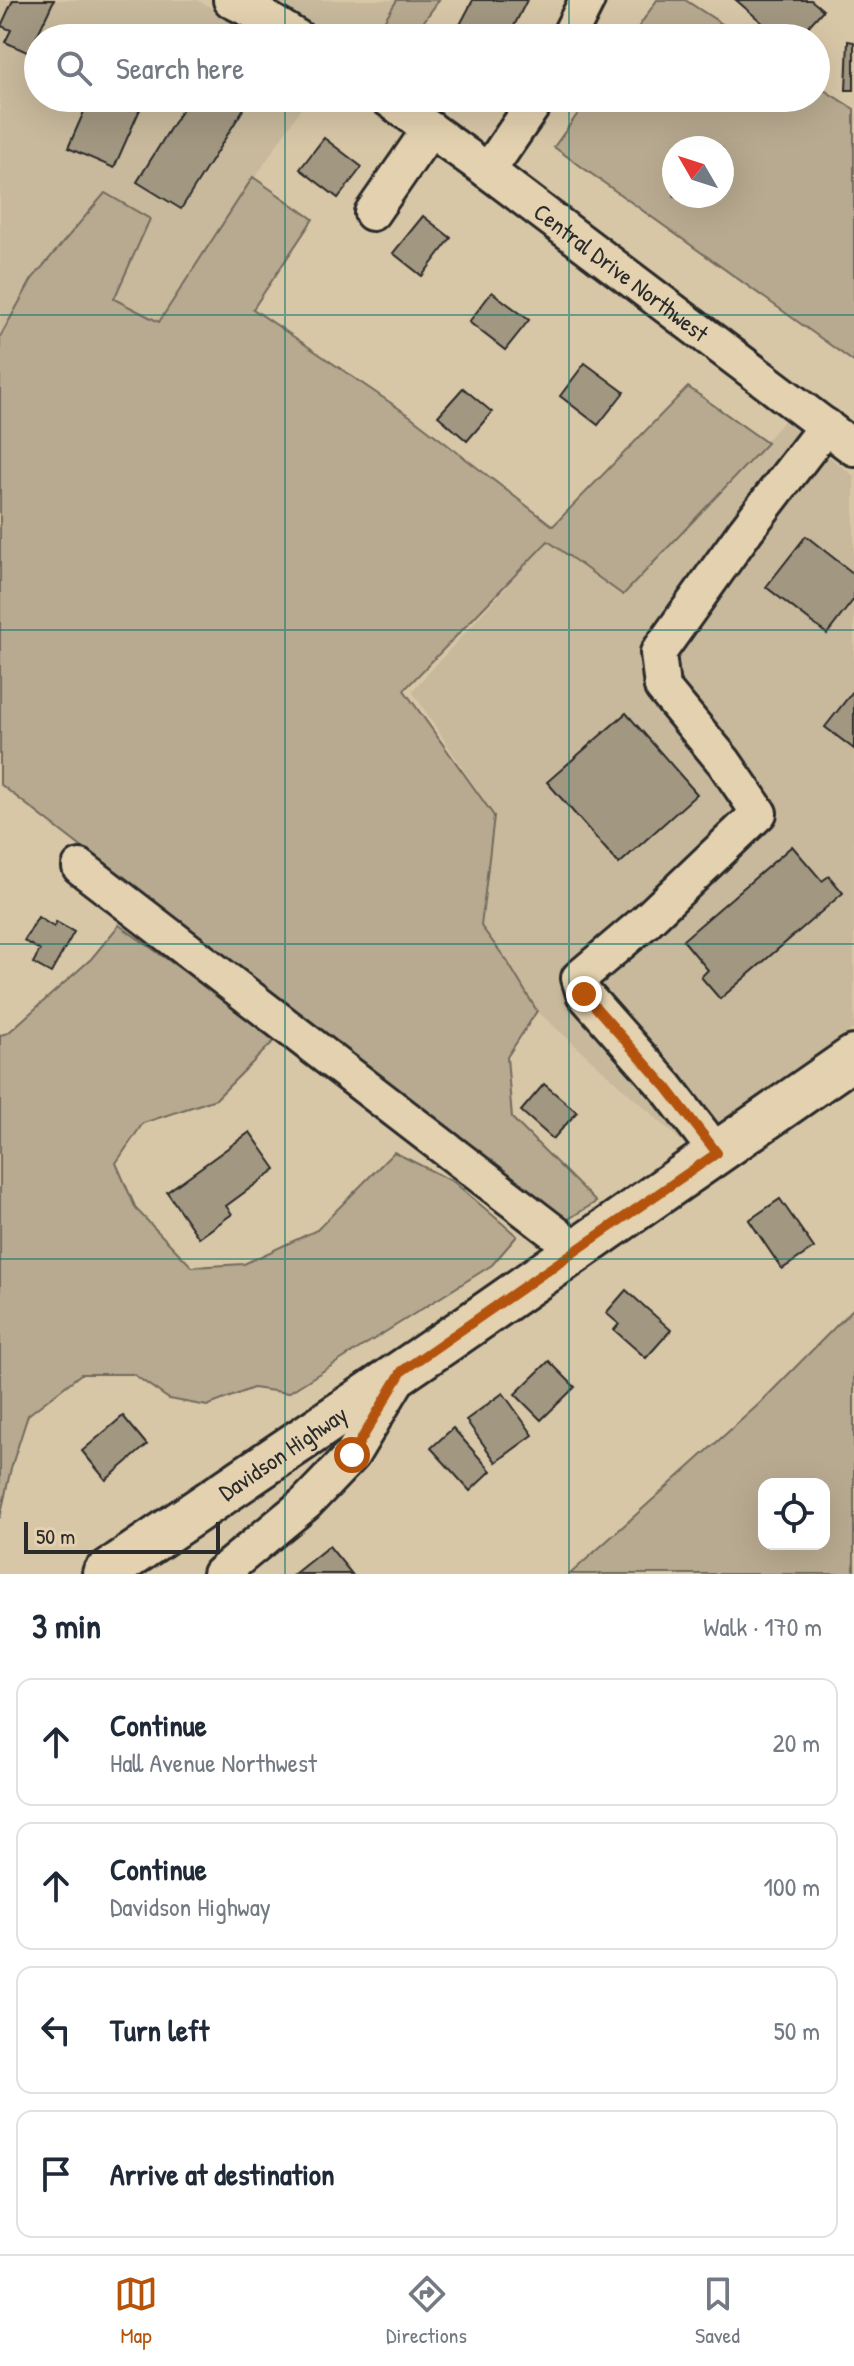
<!DOCTYPE html>
<meta charset="utf-8">
<style>
:root{--surface:#fff;--page:#f2f2f3;--text:#1f2937;--muted:#747a83;--line:#e0e1e3;--accent:#b45309}
body{margin:0;font-family:"Patrick Hand",sans-serif;background:var(--page);color:var(--text)}
.controls{position:absolute;right:24px;bottom:24px;display:grid;overflow:hidden;border-radius:16px;box-shadow:0 8px 32px #0002}
.controls button{width:72px;height:72px;display:grid;place-items:center;padding:0;border:0;border-bottom:2px solid var(--line);background:var(--surface);color:var(--text);font:40px sans-serif}
.compass{position:absolute;left:662px;top:136px;width:72px;height:72px;border-radius:50%;background:var(--surface);box-shadow:0 8px 32px #0002;rotate:309deg}
.scale{position:absolute;left:24px;bottom:20px;width:196px;box-sizing:border-box;padding-left:8px;border:4px solid #2b2b2b;border-top:0;font-size:22px;line-height:28px;white-space:nowrap;color:#2b2b2b;-webkit-text-stroke:6px #e3d1af;paint-order:stroke}
.stop{position:absolute;width:24px;height:24px;margin:-18px;border:6px solid #b45309;border-radius:50%;background:#fff}
.stop.end{background:#b45309;border-color:#fff;box-shadow:0 2px 8px #0008}
.list{margin:0;padding:0;list-style:none}
h2{display:flex;justify-content:space-between;align-items:center;height:104px;margin:0;padding:0 32px;font-size:34px}
h2 small{font-size:26px;font-weight:400;color:var(--muted)}
.list li{display:grid;grid-template-columns:52px 1fr auto;gap:24px;align-items:center;box-sizing:border-box;height:128px;margin:0 16px 16px;padding:0 16px;border:2px solid var(--line);border-radius:16px}
.list b{display:block;font-size:30px;white-space:nowrap}
.list p{margin:0;font-size:26px;white-space:nowrap;color:var(--muted)}
.list em{font-size:26px;font-style:normal;color:var(--muted)}
.icon{flex:none;width:44px;height:44px;fill:none;stroke:currentColor;stroke-width:2;stroke-linecap:round;stroke-linejoin:round}
.map{position:relative;flex:none;width:854px;height:1574px;overflow:hidden}
.search{position:absolute;background:var(--surface);box-shadow:0 8px 32px #0002;left:24px;right:24px;top:24px;height:88px;display:flex;align-items:center;gap:20px;box-sizing:border-box;padding:0 28px;border-radius:44px;color:var(--muted);font-size:30px}
.sheet{height:680px;background:var(--surface)}
nav{display:flex;justify-content:space-around;align-items:center;box-sizing:border-box;height:112px;border-top:2px solid var(--line);background:var(--surface);font-size:22px;color:var(--muted)}
nav a{display:grid;justify-items:center;gap:4px}
nav .on{color:var(--accent)}
.map>svg:first-child{display:block}
.built{fill:#c8b99c}
.green{fill:#b8aa90;stroke:#726a5e;stroke-width:2;fill-rule:evenodd}
.building{fill:#a29781;stroke:#2b2b2b;stroke-width:2}
.lines{fill:none;stroke-linecap:round;stroke-linejoin:round}
.minor-casing{stroke:#2b2b2b;stroke-width:40}
.major-casing{stroke:#2b2b2b;stroke-width:48}
.minor{stroke:#e3d1af;stroke-width:34}
.major{stroke:#e3d1af;stroke-width:42}
.route{stroke:#b45309;stroke-width:10}
.grid{fill:none;stroke:#0f766e;stroke-width:2;stroke-opacity:0.55}
.labels{text-anchor:middle;dominant-baseline:central;stroke-width:8;stroke-linejoin:round;paint-order:stroke}
.street-label{font-size:24px;fill:#2b2b2b;stroke:#e3d1af}
</style>
<div class="map">
<svg width="854" height="1574" viewBox="0 0 854 1574">
<rect width="100%" height="100%" fill="#d8c7a7"/>
<filter id="ink" filterUnits="userSpaceOnUse"><feTurbulence type="fractalNoise" baseFrequency=".0125" numOctaves="2"/><feDisplacementMap in="SourceGraphic" scale="16" xChannelSelector="R" yChannelSelector="G"/><feConvolveMatrix kernelMatrix="1 2 1 2 8 2 1 2 1" color-interpolation-filters="sRGB"/></filter>
<g filter="url(#ink)">
<g class="built">
<path d="M 0,0 L 197,0 L 267,38 L 38,38 L 38,98 L 308,98 L 159,322 L 114,299 L 150,219 L 32,279 L 0,337 Z"/>
<path d="M 268,0 L 397,0 L 372,38 L 332,38 Z"/>
<path d="M 784,421 L 854,476 L 854,1028 L 687,1146 L 537,1011 L 507,961 L 481,926 L 494,816 L 412,691 L 549,540 L 622,594 Z"/>
</g>
<g class="green">
<path d="M 397,0 L 439,0 L 412,38 L 403,38 L 384,21 Z"/>
<path d="M 657,0 L 685,0 L 744,38 L 631,38 Z"/>
<path d="M 816,85 L 854,109 L 854,362 L 554,147 L 589,98 L 816,98 ZM 674,148 L 722,148 L 722,196 L 674,196 Z"/>
<path d="M 253,177 L 313,219 L 253,309 L 410,416 L 553,526 L 688,387 L 767,443 L 623,595 L 548,541 L 404,690 L 494,816 L 481,926 L 507,961 L 537,1011 L 507,1057 L 512,1118 L 596,1202 L 565,1221 L 0,784 L 0,337 L 32,279 L 105,193 L 150,219 L 114,299 L 159,322 Z"/>
<path d="M 119,925 L 277,1038 L 216,1099 L 143,1123 L 116,1163 L 136,1209 L 192,1267 L 244,1264 L 317,1230 L 394,1152 L 454,1182 L 517,1236 L 492,1265 L 288,1393 L 253,1388 L 207,1406 L 169,1399 L 133,1374 L 81,1374 L 28,1415 L 11,1468 L 0,1518 L 0,1035 L 8,1033 L 91,959 Z"/>
<path d="M 854,1308 L 854,1574 L 570,1574 L 758,1405 ZM 764,1484 L 824,1484 L 824,1544 L 764,1544 Z"/>
</g>
<g class="building">
<path d="M 13,0 L 54,0 L 29,53 L 5,42 L 11,30 L 1,26 Z"/>
<path d="M 473,0 L 527,0 L 508,38 L 453,38 Z"/>
<path d="M 736,0 L 811,0 L 823,10 L 798,38 L 780,38 Z"/>
<path d="M 848,41 L 854,42 L 854,90 L 846,90 Z"/>
<path d="M 90,98 L 145,98 L 114,168 L 68,148 Z"/>
<path d="M 189,98 L 235,98 L 246,105 L 181,209 L 137,182 Z"/>
<path d="M 324,138 L 362,167 L 338,198 L 300,169 Z"/>
<path d="M 423,216 L 451,238 L 422,276 L 393,253 Z"/>
<path d="M 492,292 L 529,320 L 505,350 L 469,322 Z"/>
<path d="M 585,363 L 624,392 L 598,425 L 560,396 Z"/>
<path d="M 463,388 L 492,412 L 467,441 L 438,416 Z"/>
<path d="M 806,536 L 854,574 L 854,599 L 827,634 L 766,587 Z"/>
<path d="M 854,690 L 854,749 L 825,727 Z"/>
<path d="M 626,713 L 697,794 L 619,864 L 547,782 Z"/>
<path d="M 792,846 L 822,881 L 829,876 L 843,893 L 720,999 L 701,977 L 708,970 L 683,940 Z"/>
<path d="M 38,917 L 54,927 L 56,922 L 74,932 L 51,973 L 33,963 L 40,950 L 24,941 Z"/>
<path d="M 544,1084 L 577,1112 L 553,1139 L 521,1111 Z"/>
<path d="M 250,1132 L 276,1169 L 226,1206 L 232,1214 L 199,1238 L 167,1192 Z"/>
<path d="M 780,1199 L 814,1248 L 782,1269 L 749,1220 Z"/>
<path d="M 626,1290 L 671,1330 L 646,1358 L 614,1330 L 619,1324 L 606,1313 Z"/>
<path d="M 549,1361 L 575,1387 L 541,1420 L 515,1394 Z"/>
<path d="M 503,1393 L 533,1435 L 496,1462 L 466,1420 Z"/>
<path d="M 123,1416 L 147,1445 L 106,1480 L 82,1451 Z"/>
<path d="M 453,1428 L 491,1471 L 470,1491 L 431,1448 Z"/>
<path d="M 329,1546 L 352,1574 L 294,1574 Z"/>
</g>
<g class="lines">
<defs>
<g id="minor">
<path d="M 231,0 L 259,14 L 298,38"/>
<path d="M 568,38 L 587,0"/>
<path id="s1" d="M 387,98 L 488,171 L 854,448"/>
<path d="M 488,171 L 538,98"/>
<path d="M 372,213 L 430,129"/>
<path d="M 80,867 L 577,1250"/>
<path d="M 717,1153 L 667,1088 L 584,994 L 579,978 L 645,922 L 759,813 L 724,762 L 662,687 L 658,653 L 746,530 L 826,426"/>
<path d="M 220,1574 L 306,1503 L 352,1455 L 400,1375"/>
</g>
<g id="major">
<path id="s2" d="M 104,1574 L 457,1334 L 854,1057"/>
</g>
</defs>
<use href="#minor" class="minor-casing"/>
<use href="#major" class="major-casing"/>
<use href="#minor" class="minor"/>
<use href="#major" class="major"/>
</g>
</g>
<g class="lines" filter="url(#ink)">
<path class="route" d="M 352,1455 L 402,1371 L 717,1153 L 667,1088 L 584,994"/>
</g>
<path class="grid" d="M 285,0 L 285,38M 569,0 L 569,38M 285,98 L 285,1574M 569,98 L 569,1574M 0,315 L 854,315M 0,630 L 854,630M 0,944 L 854,944M 0,1259 L 854,1259"/>
<g class="labels">
<g class="street-label">
<text stroke="none"><textPath href="#s1" startOffset="292">Central Drive Northwest</textPath></text>
<text stroke="none"><textPath href="#s2" startOffset="216">Davidson Highway</textPath></text>
</g>
</g>
</svg>
<div class="controls">
<button><svg class="icon" aria-label="locate" viewBox="0 0 24 24"><circle cx="12" cy="12" r="6"/><path d="M12 2v4M12 18v4M2 12h4M18 12h4"/></svg></button>
</div>
<svg class="compass" viewBox="-18 -18 36 36"><path d="M0-13l5 13h-10z" fill="#e53935"/><path d="M0 13l5-13h-10z" fill="#747a83"/></svg>
<div class="scale">50 m</div>
<div class="stop" style="left:352px;top:1455px"></div>
<div class="stop end" style="left:584px;top:994px"></div>
<div class="search"><svg class="icon" aria-label="search" viewBox="0 0 24 24"><circle cx="10" cy="10" r="6"/><path d="M15 15l6 6"/></svg>Search here</div>
</div>
<section class="sheet">
<h2>3 min<small>Walk · 170 m</small></h2>
<ul class="list">
<li><svg class="icon" aria-label="ahead" viewBox="0 0 24 24"><path d="M12 20V5M6 11l6-6 6 6"/></svg><div><b>Continue</b><p>Hall Avenue Northwest</p></div><em>20 m</em></li>
<li><svg class="icon" aria-label="ahead" viewBox="0 0 24 24"><path d="M12 20V5M6 11l6-6 6 6"/></svg><div><b>Continue</b><p>Davidson Highway</p></div><em>100 m</em></li>
<li><svg class="icon" aria-label="left" viewBox="0 0 24 24"><path d="M17 20v-9H6M10 6l-5 5 5 5"/></svg><div><b>Turn left</b></div><em>50 m</em></li>
<li><svg class="icon" aria-label="arrive" viewBox="0 0 24 24"><path d="M6 21V4h12l-3 4 3 4H6"/></svg><div><b>Arrive at destination</b></div></li>
</ul>
</section>
<nav>
<a class="on"><svg class="icon" aria-label="map" viewBox="0 0 24 24"><path d="M3 6l6-2 6 2 6-2v14l-6 2-6-2-6 2zM9 4v14M15 6v14"/></svg>Map</a>
<a><svg class="icon" aria-label="directions" viewBox="0 0 24 24"><path d="M12 3l9 9-9 9-9-9zM9 14v-3h6M13 9l2 2-2 2"/></svg>Directions</a>
<a><svg class="icon" aria-label="saved" viewBox="0 0 24 24"><path d="M7 4h10v16l-5-4-5 4z"/></svg>Saved</a>
</nav>
